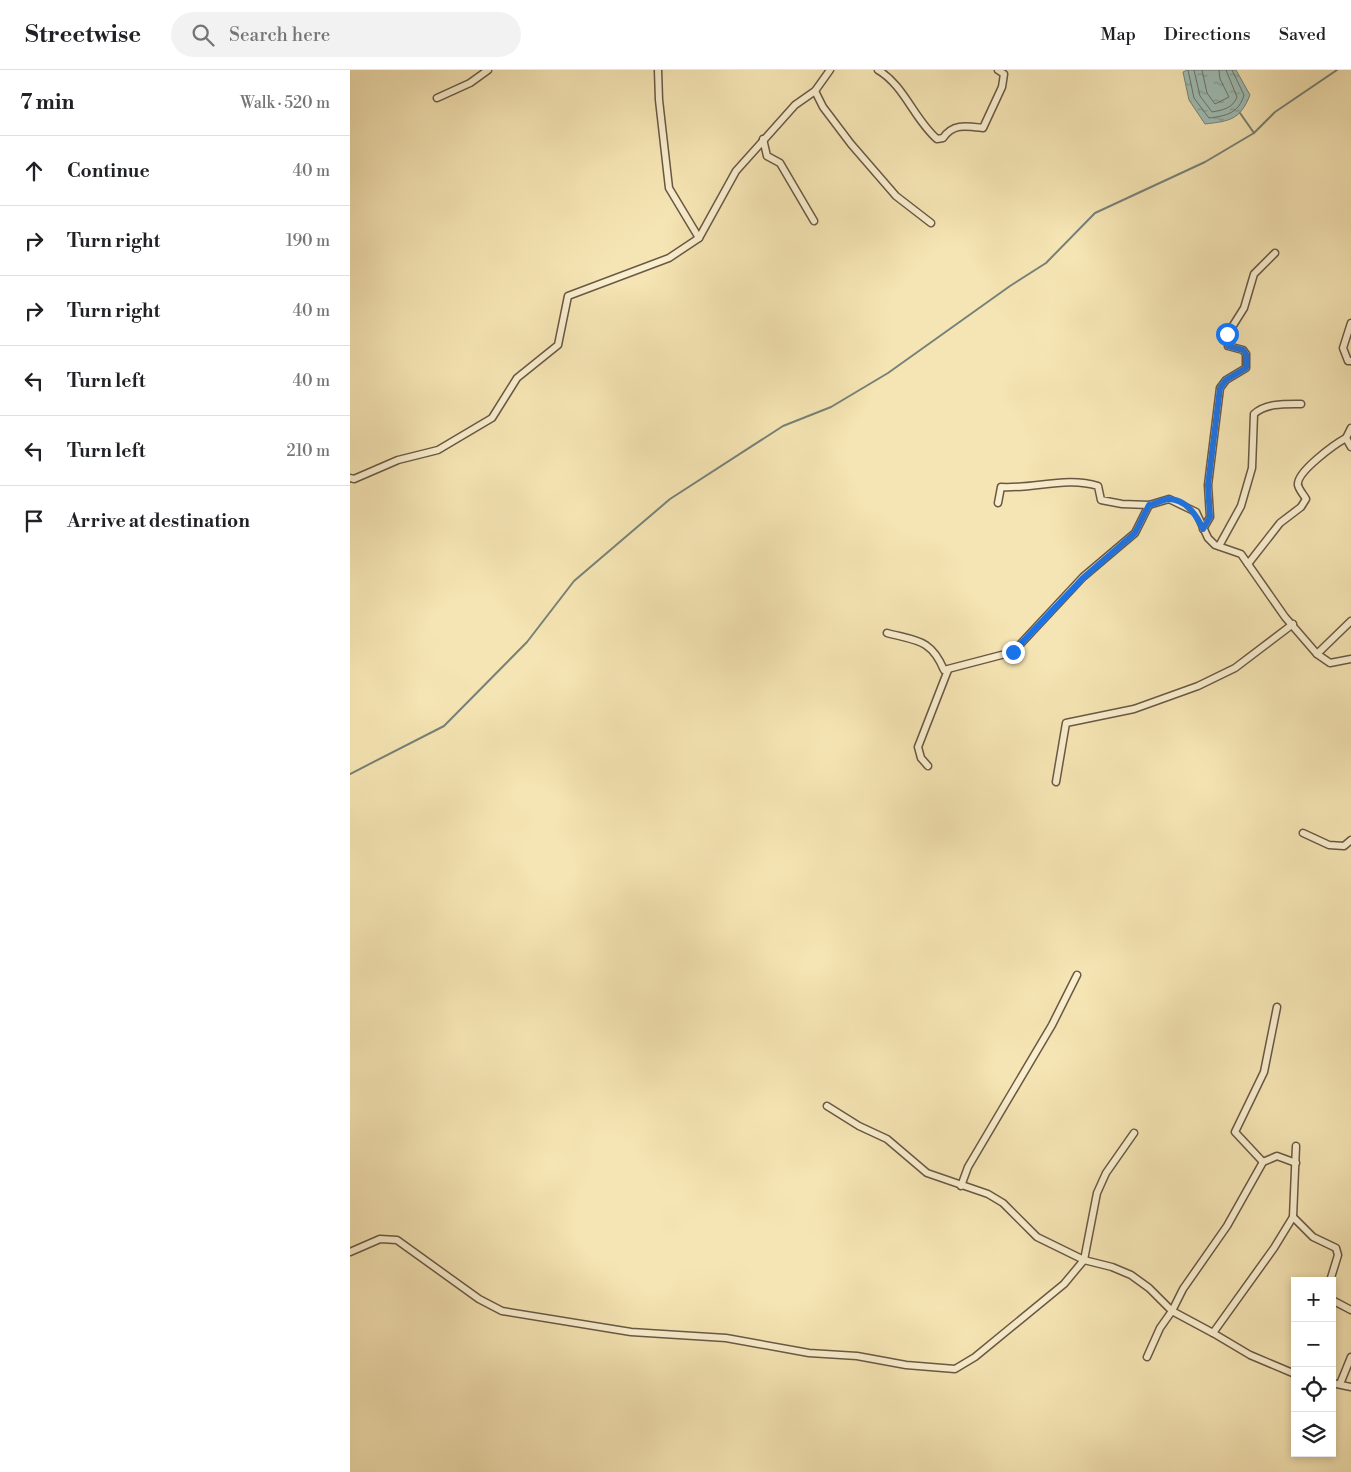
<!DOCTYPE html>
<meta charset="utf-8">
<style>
:root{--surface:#fff;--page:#f2f2f2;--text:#202124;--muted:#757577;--line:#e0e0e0}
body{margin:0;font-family:"Libre Bodoni",serif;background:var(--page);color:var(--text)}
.controls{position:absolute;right:15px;bottom:15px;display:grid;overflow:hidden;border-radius:0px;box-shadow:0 2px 8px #0003}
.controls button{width:45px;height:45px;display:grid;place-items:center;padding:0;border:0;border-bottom:1px solid var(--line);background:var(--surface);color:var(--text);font:25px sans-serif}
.stop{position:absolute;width:15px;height:15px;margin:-11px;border:4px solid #1a73e8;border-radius:50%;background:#fff}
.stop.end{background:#1a73e8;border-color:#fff;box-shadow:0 1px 5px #0008}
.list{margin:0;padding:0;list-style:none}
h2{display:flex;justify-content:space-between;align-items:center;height:65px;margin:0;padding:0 20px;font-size:21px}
h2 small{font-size:16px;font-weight:400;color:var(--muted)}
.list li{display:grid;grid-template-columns:32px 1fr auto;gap:15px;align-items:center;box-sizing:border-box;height:70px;padding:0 20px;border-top:1px solid var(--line)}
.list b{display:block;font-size:19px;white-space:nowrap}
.list em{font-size:16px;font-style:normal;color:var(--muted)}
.icon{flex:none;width:28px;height:28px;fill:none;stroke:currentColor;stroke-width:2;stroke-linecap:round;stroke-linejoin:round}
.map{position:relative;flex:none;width:1001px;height:1402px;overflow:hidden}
header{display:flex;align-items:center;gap:30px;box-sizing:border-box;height:70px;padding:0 25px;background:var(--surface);border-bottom:1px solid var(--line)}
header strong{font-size:24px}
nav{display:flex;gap:28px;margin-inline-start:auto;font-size:18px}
.search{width:350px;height:45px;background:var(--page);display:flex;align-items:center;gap:12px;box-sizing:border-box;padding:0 18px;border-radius:28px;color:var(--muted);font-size:19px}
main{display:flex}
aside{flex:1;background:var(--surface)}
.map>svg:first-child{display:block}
.water{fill:url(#water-ripples);stroke:#768279}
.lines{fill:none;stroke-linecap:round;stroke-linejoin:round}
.shore{stroke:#6c736a;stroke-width:1}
.stream{stroke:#768279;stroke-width:2}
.minor-casing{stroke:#695844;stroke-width:9}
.minor{stroke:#f9eece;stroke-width:6}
.route{stroke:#1a73e8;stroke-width:6}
</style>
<header>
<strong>Streetwise</strong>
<div class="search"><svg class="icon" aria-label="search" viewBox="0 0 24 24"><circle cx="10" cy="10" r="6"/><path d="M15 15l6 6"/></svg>Search here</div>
<nav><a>Map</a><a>Directions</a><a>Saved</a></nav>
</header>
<main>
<aside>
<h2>7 min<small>Walk · 520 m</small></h2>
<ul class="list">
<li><svg class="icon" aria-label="ahead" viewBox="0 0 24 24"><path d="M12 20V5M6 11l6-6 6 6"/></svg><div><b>Continue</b></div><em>40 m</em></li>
<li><svg class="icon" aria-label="right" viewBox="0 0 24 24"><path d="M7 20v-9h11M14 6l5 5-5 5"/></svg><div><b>Turn right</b></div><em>190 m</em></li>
<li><svg class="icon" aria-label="right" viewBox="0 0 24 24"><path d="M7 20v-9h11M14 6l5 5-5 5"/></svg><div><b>Turn right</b></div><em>40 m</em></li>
<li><svg class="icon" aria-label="left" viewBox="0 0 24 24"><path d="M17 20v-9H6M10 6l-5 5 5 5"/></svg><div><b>Turn left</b></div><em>40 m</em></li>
<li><svg class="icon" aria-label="left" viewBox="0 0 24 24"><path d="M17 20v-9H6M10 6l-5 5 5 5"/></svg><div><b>Turn left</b></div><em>210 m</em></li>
<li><svg class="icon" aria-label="arrive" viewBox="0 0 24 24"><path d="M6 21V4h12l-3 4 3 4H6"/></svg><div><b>Arrive at destination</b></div></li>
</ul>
</aside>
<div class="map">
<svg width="1001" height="1402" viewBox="0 0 1001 1402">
<defs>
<pattern id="water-ripples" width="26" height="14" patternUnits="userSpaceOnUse" patternTransform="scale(1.25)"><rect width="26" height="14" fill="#9ebdb5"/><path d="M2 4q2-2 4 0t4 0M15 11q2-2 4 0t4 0" fill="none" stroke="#829a93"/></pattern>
</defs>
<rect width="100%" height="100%" fill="#f6e5b4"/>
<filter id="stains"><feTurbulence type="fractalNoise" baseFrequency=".004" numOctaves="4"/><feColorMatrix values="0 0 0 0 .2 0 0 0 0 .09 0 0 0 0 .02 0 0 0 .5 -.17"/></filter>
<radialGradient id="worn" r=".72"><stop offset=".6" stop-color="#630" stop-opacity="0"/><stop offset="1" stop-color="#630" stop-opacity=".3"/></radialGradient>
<path class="water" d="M 837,0 L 886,0 L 900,25 C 890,50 880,51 855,54 L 839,30 L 833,2 Z"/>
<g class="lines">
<g class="shore">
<path d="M 838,0 L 844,28 L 859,48 C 876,46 889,43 894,25 L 882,0"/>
<path d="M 844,0 L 850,26 L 862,42 C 873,40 883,38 887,27 L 876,0"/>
<path d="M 852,0 L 857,23 L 865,34 L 879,27 L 870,9 L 869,0"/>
</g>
<g class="stream">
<path d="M 890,43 L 904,63"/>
<path d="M 0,704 L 94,656 L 177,572 L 224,511 L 320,429 L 433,356 L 481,337 L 538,303 L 660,216 L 696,193 L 745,143 L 855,92 L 904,63 L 925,42 L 987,0"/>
</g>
<defs>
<g id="minor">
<path d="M 308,0 L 309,30 L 319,118 L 349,168"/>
<path d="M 528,0 C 554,15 564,49 587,69 L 593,68 C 603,53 617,56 633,58 L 652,17 L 654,4 L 648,0"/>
<path d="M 465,21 L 473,37 L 501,74 L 546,126 L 581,153"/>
<path d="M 87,28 L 120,13 L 138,0"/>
<path d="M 413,69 L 417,86 L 430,93 L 464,151"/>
<path d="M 1001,253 L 993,278 L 998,291 L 1001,291"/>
<path d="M 1001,358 L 996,368 L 1001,377"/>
<path d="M 0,408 L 4,409 L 48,390 L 88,380 L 142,348 L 167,308 L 208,275 L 218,226 L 319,188 L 349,168 L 386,101 L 445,35 L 465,21 L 480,0"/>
<path d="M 648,433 L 651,417 C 684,419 717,406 748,416 L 751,430 L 772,434 L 799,435 L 819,429 L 846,442 L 858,468 L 865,475 L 891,484 L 935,547 L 967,584 L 980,593 L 1001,589"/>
<path d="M 853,459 L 860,447 L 858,415 L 870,318 L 876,310 L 896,298 L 896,284 L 893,280 L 878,276 L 877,265 L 894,238 L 904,204 L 925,183"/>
<path d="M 869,476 L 891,436 L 902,398 L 904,344 C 916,333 935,334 951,334"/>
<path d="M 898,494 L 930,453 L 951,437 L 956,429 C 954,425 949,420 948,415 C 946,402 985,374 996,368"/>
<path d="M 537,563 C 567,571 581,569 594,600 L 663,582 L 733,507 L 785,463 L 799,435"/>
<path d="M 967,584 L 1001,551"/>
<path d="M 578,696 L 571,688 L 568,677 L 598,600"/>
<path d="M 706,712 L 716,653 L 784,639 L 848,616 L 885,598 L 943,554"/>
<path d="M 953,763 L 979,775 L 994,776 L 1001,770"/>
<path d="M 477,1036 L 509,1056 L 537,1069 L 577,1103 L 638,1124 L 653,1133 L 687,1167 L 734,1190 L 762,1197 L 781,1205 L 799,1218 L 822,1241 L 810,1258 L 797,1287"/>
<path d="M 913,1092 L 885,1062 L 914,1002 L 927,937"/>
<path d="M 611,1116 L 618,1097 L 702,955 L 727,905"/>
<path d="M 943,1147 L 963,1167 L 986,1178 L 988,1185 L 980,1211"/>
<path d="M 0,1182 L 30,1169 L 47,1170 L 129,1229 L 152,1241 L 281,1262 L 376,1268 L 459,1283 L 507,1286 L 556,1295 L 605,1299 L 625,1287 L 714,1214 L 734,1190 L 747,1123 L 756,1103 L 784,1063"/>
<path d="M 982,1230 L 1001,1240"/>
<path d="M 863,1263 L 822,1241 L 833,1219 L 877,1156 L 913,1092 L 927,1086 L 946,1093"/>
<path d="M 945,1304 L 900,1285 L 863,1263 L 924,1178 L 943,1147 L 946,1076"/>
<path d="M 982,1313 L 1001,1317"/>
<path d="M 990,1314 L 1001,1287"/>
</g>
</defs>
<use href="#minor" class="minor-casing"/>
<use href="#minor" class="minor"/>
</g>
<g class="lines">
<path class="route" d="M 663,582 L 733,508 L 785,463 L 799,435 C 805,434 812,430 818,429 C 836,429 847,446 853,459 L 860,447 L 858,415 L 870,318 L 876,310 L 896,298 L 896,284 L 893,280 L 878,276 L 877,264"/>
</g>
<rect width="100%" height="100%" filter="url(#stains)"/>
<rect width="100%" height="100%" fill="url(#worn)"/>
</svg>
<div class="controls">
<button>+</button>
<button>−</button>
<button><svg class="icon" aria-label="locate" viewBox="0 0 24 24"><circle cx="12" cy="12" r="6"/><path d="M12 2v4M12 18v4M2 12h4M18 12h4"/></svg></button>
<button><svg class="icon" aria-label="layers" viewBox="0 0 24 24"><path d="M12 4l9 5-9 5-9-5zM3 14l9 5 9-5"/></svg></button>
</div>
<div class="stop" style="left:877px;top:264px"></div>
<div class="stop end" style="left:663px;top:582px"></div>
</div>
</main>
